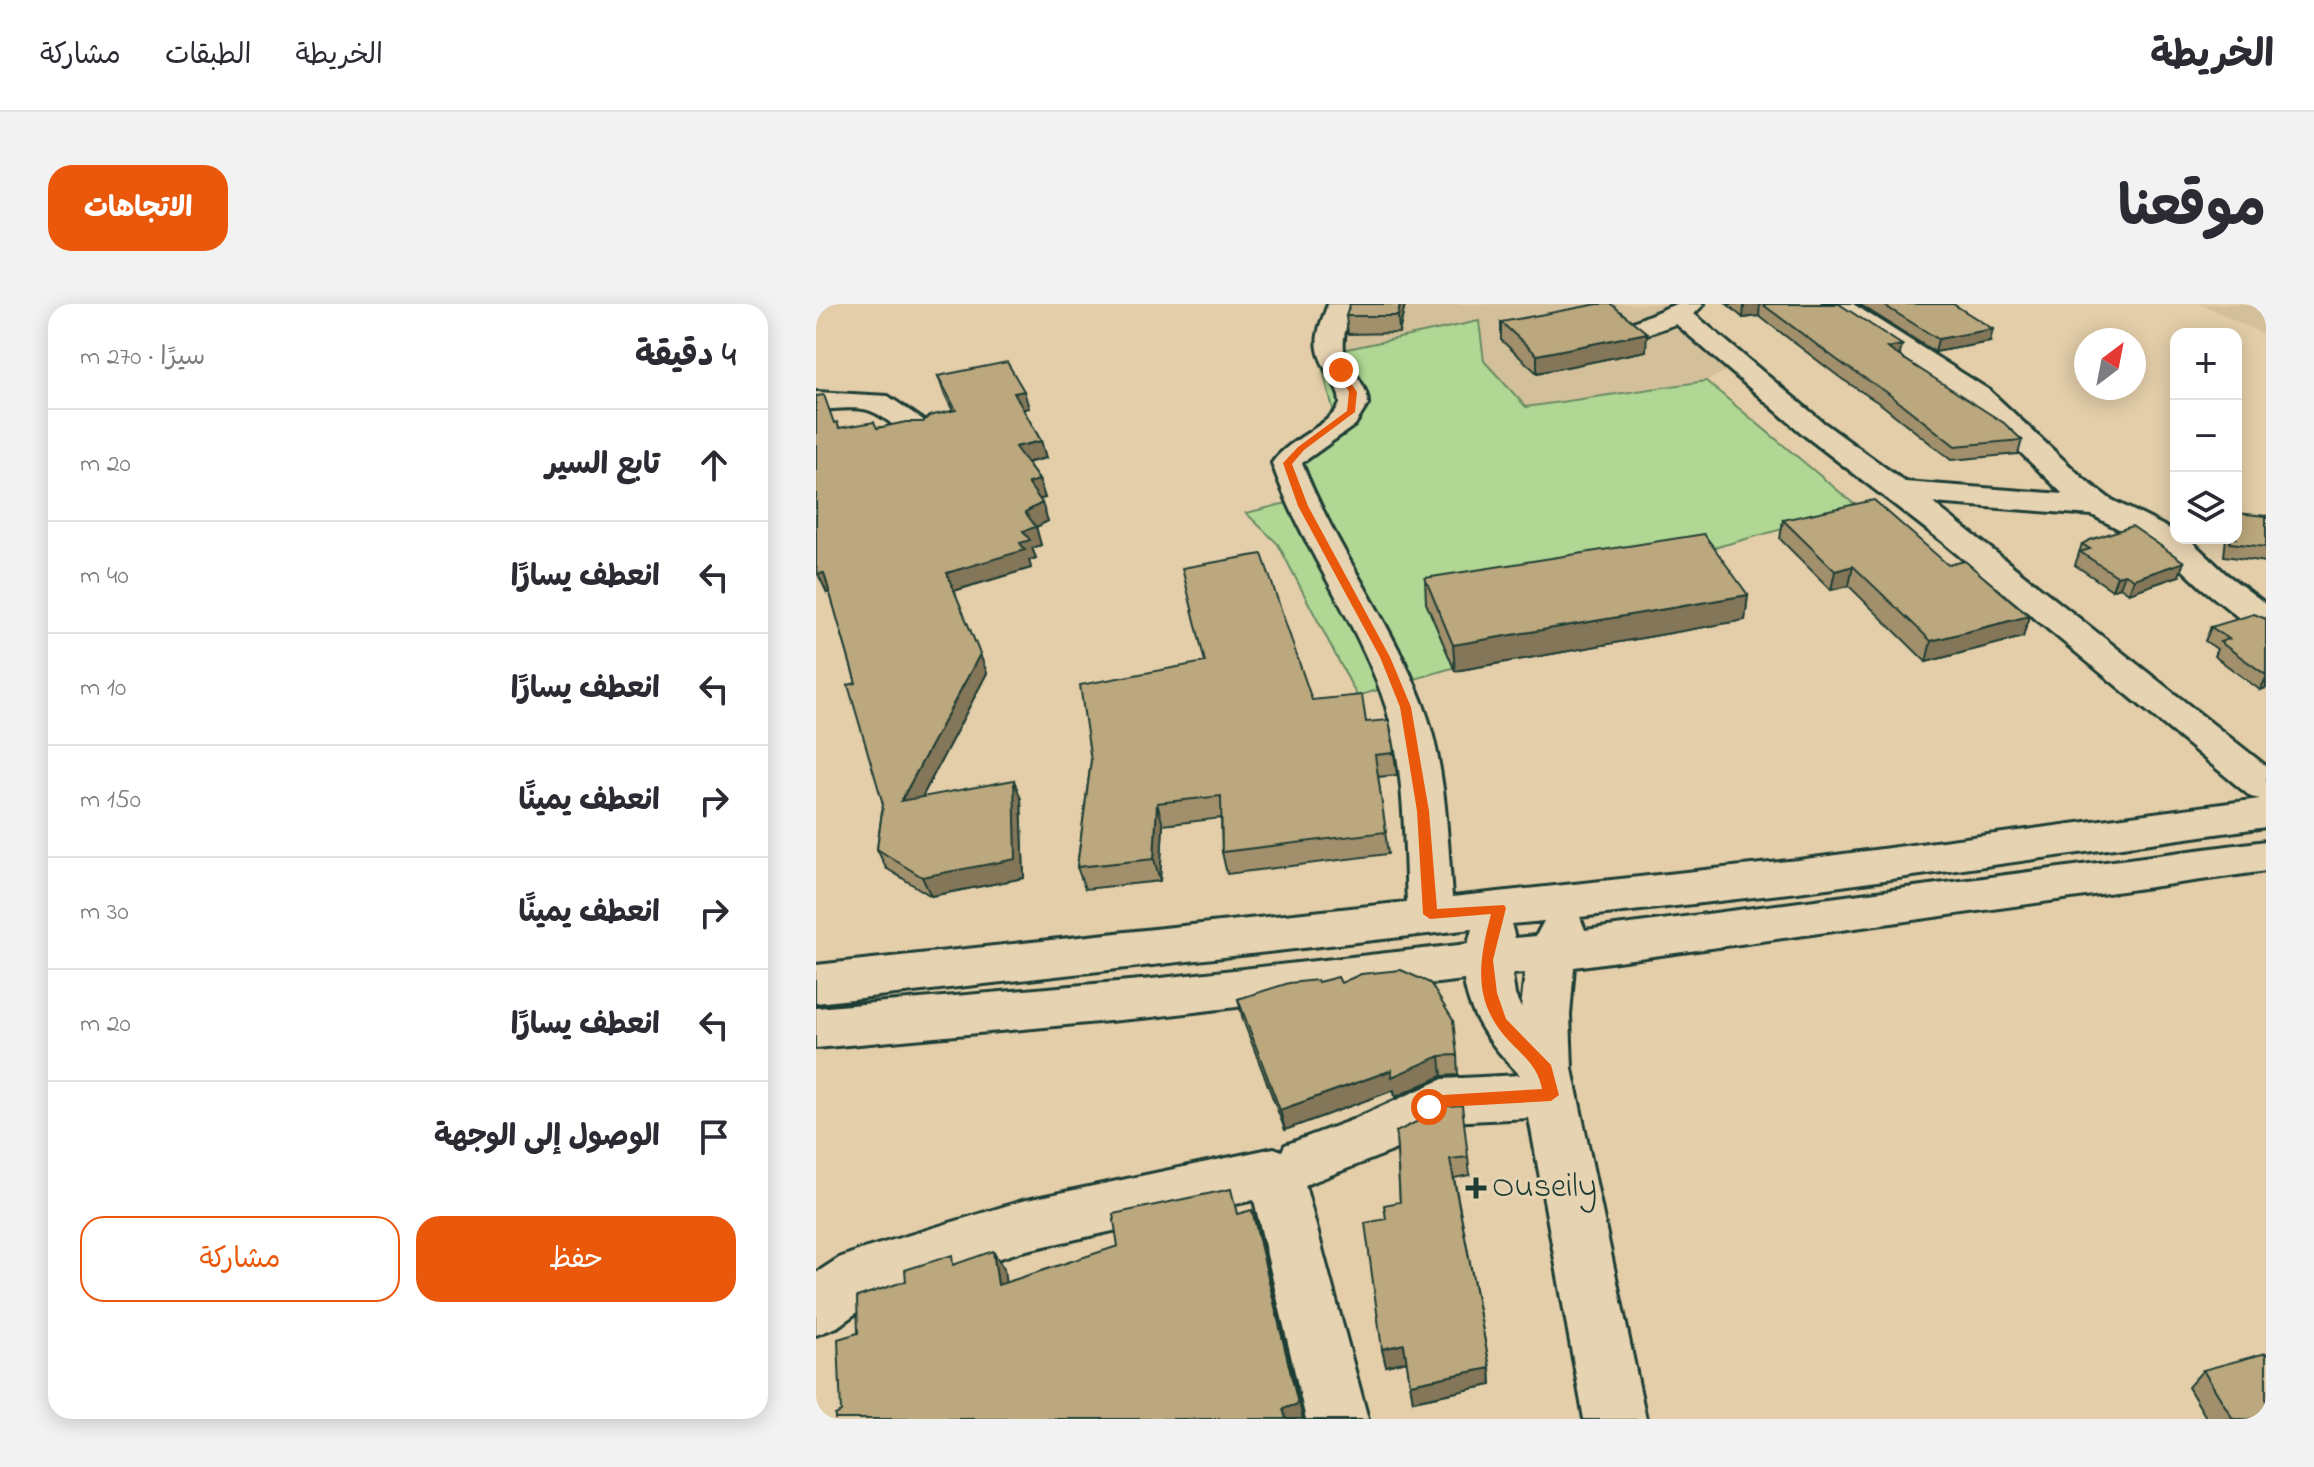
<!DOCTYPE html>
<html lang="ar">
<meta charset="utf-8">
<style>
:root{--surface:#fff;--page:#f2f2f3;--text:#2b2b33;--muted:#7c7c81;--line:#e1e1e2;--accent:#ea580c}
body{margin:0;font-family:"Indie Flower","Playpen Sans Arabic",sans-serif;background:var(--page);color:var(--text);direction:rtl}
.controls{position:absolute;right:24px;top:24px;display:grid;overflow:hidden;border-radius:16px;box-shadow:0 4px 20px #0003}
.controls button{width:72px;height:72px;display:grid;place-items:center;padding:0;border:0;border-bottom:2px solid var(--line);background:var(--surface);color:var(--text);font:40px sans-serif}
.compass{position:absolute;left:1258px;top:24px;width:72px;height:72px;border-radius:50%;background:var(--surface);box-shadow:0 4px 20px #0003;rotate:32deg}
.stop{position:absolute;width:24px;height:24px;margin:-18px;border:6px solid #ea580c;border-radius:50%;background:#fff}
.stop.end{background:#ea580c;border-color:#fff;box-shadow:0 2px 8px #0008}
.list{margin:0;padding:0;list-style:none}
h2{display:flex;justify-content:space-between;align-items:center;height:104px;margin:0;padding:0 32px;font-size:34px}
h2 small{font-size:26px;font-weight:400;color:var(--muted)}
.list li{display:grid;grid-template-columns:52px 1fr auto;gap:24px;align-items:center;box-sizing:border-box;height:112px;padding:0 32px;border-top:2px solid var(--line)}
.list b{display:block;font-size:30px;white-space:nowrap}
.list em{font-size:26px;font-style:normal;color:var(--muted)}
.actions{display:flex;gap:16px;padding:24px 32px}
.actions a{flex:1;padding:18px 0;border:2px solid var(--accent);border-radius:24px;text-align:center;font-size:28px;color:var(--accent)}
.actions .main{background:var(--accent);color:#fff}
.icon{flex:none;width:44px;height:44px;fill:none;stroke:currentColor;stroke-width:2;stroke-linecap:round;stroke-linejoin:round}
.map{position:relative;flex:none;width:1450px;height:1115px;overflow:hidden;direction:ltr;border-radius:24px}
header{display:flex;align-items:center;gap:48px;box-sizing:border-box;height:112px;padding:0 40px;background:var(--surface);border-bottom:2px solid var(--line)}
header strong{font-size:38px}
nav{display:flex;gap:44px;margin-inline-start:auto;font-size:28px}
.intro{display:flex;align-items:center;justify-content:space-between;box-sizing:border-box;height:192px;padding:0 48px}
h1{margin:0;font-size:56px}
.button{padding:20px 36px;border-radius:24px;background:var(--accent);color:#fff;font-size:28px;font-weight:700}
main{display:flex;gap:48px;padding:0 48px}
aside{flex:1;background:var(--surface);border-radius:24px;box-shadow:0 4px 20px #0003}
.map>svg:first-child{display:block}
.built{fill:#d3c09a}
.green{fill:#b0d793;stroke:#688a64;stroke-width:2}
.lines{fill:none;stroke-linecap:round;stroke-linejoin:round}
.minor-casing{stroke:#1f3d34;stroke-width:6}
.minor{fill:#e6d3b1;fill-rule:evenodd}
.wall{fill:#a2906c;stroke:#1f3d34;stroke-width:2}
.shaded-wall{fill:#847658;stroke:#1f3d34;stroke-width:2}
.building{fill:#bca87e;stroke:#1f3d34;stroke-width:2}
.route{fill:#ea580c}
.poi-dot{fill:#1f3d34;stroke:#e6d3b1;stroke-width:3}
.labels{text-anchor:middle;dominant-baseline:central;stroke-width:6;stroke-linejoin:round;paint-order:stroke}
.near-poi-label{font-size:34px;fill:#1f3d34;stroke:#e6d3b1;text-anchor:start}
</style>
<header>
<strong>الخريطة</strong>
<nav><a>الخريطة</a><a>الطبقات</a><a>مشاركة</a></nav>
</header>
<div class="intro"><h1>موقعنا</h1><a class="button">الاتجاهات</a></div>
<main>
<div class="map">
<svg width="1450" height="1115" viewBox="0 0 1450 1115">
<rect width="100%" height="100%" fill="#e3cea9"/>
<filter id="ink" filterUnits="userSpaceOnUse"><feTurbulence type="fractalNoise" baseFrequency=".0125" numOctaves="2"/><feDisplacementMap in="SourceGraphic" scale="16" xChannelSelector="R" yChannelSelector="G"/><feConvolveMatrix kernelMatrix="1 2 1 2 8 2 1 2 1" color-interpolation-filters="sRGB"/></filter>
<g filter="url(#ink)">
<g class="built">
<path d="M 511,0 L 855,0 L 926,60 L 890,77 L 711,103 L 668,57 L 663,17 L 503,51 L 500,28 Z"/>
<path d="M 1385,0 L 1450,0 L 1450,32 Z"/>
</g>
<path class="green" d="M 663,17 L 668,57 L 710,103 L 890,77 L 1043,204 L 890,246 L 646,361 L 541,392 L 462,240 L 430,209 L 475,198 L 455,164 L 456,156 L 518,109 L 503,51 Z"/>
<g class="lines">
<defs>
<g id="minor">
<path d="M 512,0 L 538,0 C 533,14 526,30 528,46 C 532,66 552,79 552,100 L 539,121 L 486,159 C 519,244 575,316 607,400 C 630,461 631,529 636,593 L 982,556 L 1444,495 L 1435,493 L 1123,235 L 988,131 L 860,20 L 826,32 L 817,30 L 813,24 L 817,18 L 860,0 L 888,0 L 878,10 L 1008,119 L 1089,178 L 1247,190 L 1153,98 L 1007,0 L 1037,0 L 1173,86 L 1269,176 L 1294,195 L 1360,228 L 1360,234 L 1373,235 L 1410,270 L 1450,300 L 1450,328 L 1437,325 L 1386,284 L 1349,249 L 1276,211 L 1117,199 L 1450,462 L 1450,523 L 982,588 L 764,613 L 769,626 L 1450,537 L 1450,567 L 758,663 L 754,711 L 756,765 L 830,1115 L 768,1115 L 713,814 L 633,818 L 574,848 L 489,881 L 552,1115 L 490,1115 L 438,896 L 206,947 L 61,994 L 21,1023 L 0,1031 L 0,969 L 23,954 L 44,946 L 206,897 L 458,844 L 466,847 L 469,841 L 536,816 L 627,775 L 704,771 C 678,744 653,715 648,676 L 336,713 L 0,744 L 0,704 L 336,675 L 652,640 L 656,625 L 0,699 L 0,661 L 591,598 C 588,533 589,466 570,403 C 543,318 485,244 456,159 C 473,134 514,122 524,100 C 524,79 505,66 502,45 C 499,30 507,14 512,0 ZM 728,617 L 720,632 L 699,634 L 695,620 ZM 709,669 L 705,704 L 699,691 L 696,670 Z"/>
<path d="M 0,88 L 72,92 L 113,120 L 118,126 L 113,132 C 89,138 78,117 57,108 C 43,101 16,106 0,106 Z"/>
</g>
</defs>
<use href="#minor" class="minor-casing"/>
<use href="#minor" class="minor"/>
</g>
<g class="wall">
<path d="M 589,0 L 583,29 L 532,30 L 530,12 Z"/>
<path d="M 911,0 L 1023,0 L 1084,52 L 1206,136 L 1202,150 L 1135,156 L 1066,101 L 1026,75 L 943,12 L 927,14 Z"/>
<path d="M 1043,0 L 1137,0 L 1174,38 L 1119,48 Z"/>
<path d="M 685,18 L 830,47 L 721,69 L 685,36 Z"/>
<path d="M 122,72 L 213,104 L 207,105 L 225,137 L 230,154 L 211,159 L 223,176 L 229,194 L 223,195 L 232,217 L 220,223 L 225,241 L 216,244 L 220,254 L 213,256 L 215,264 L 138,287 L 171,369 L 106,493 L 205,495 L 208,574 L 115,592 L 70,564 L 61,545 L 67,500 L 40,379 L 14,288 L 11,289 L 18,119 L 23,124 L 61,124 L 107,118 L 137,107 L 128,89 Z"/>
<path d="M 1450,212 L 1450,258 L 1408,252 L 1410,234 L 1420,234 Z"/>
<path d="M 967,216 L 1132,261 L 1213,312 L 1207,333 L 1110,358 L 1033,282 L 1015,286 L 964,235 Z"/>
<path d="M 1266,240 L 1363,272 L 1313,289 L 1304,283 L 1296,286 L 1259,261 Z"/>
<path d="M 609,274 L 932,291 L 929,316 L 639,367 L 610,299 Z"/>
<path d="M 1450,315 L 1450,384 L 1444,386 L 1398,352 L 1401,345 L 1389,337 L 1395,323 Z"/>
<path d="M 496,396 L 550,418 L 578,449 L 581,471 L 562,473 L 572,550 L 411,570 L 406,548 L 405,514 L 347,521 L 344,577 L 269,585 L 261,563 L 275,457 Z"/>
<path d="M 502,678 L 525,679 L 641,751 L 642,771 L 626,772 L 579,793 L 578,786 L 469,826 L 427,716 L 422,695 Z"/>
<path d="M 580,828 L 652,853 L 654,871 L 638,874 L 674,1064 L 675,1081 L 597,1097 L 591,1057 L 570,1062 L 566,1045 L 584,898 Z"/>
<path d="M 1387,1066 L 1450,1115 L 1391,1115 L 1372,1083 Z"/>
</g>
<g class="shaded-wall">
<path d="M 584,0 L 589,0 L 583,29 L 582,12 Z"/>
<path d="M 935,0 L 944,0 L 943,12 L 927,14 L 928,1 Z"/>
<path d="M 1177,25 L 1174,38 L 1119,48 L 1122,35 Z"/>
<path d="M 831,29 L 830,47 L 721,69 L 721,51 Z"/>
<path d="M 1086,41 L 1083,55 L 1071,44 Z"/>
<path d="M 208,87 L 213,104 L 203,106 L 198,89 Z"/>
<path d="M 225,137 L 230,154 L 204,160 L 199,143 Z"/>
<path d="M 223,176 L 229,194 L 217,197 L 212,179 Z"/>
<path d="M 226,199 L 232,217 L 220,223 L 225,241 L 216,244 L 220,254 L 213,256 L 215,264 L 137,287 L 131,269 L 204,239 L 209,208 Z"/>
<path d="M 1368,258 L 1363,272 L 1313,289 L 1318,275 Z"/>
<path d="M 1037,262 L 1033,282 L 1015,286 L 1019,267 Z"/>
<path d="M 8,269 L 17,287 L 11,289 L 2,270 Z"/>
<path d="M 1309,270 L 1304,283 L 1296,286 L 1301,272 Z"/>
<path d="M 932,291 L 929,316 L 639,367 L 637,341 Z"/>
<path d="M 1213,312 L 1207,333 L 1110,358 L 1115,337 Z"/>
<path d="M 164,350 L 171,369 L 94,516 L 85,497 Z"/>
<path d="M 1450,374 L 1450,384 L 1444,386 Z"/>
<path d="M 198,476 L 205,495 L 208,574 L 115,592 L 106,573 Z"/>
<path d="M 341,499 L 347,521 L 344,577 L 338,555 Z"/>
<path d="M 624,752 L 626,772 L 579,793 L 578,786 L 469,826 L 464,806 L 576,766 Z"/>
<path d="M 436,906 L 442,924 L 487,1115 L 470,1115 L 467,1105 Z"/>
<path d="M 177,947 L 188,965 L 192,998 L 182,981 Z"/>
<path d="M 588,1040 L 591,1057 L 570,1062 L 566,1045 Z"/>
<path d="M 674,1064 L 675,1081 L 597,1097 L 594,1080 Z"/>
</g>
<g class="building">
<path d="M 534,0 L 584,0 L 582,12 L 530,12 Z"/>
<path d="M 782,0 L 795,0 L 831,29 L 721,51 L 685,18 Z"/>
<path d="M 946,0 L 1023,0 L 1086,41 L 1071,44 L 1188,119 L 1206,136 L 1139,142 L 1069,87 L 1028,61 Z"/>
<path d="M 1066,0 L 1137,0 L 1177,25 L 1122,35 Z"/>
<path d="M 191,58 L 208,87 L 198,89 L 225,137 L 199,143 L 223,176 L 212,179 L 226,199 L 209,208 L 220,223 L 207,227 L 214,236 L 204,239 L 209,246 L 131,269 L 164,350 L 85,497 L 198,476 L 200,555 L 106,573 L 61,545 L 67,500 L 32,381 L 40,379 L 8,269 L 2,270 L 0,262 L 0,92 L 8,91 L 18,119 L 21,118 L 23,124 L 58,118 L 61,124 L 90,118 L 107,118 L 113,112 L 140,106 L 122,72 Z"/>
<path d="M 1058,196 L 1132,261 L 1149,257 L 1213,312 L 1115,337 L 1037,262 L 1019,267 L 967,216 Z"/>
<path d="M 1420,209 L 1450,212 L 1450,243 L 1414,239 L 1414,234 L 1420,234 Z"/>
<path d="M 1316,222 L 1368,258 L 1318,275 L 1309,270 L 1301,272 L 1264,248 L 1274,245 L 1266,240 L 1274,236 Z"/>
<path d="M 888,230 L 932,291 L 637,341 L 609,274 Z"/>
<path d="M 446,250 L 496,396 L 546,391 L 550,418 L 573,416 L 578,449 L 559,451 L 570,528 L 406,548 L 405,492 L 341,499 L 338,555 L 261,563 L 275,457 L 264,381 L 389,358 L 366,264 Z"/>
<path d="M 1438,310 L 1450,315 L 1450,371 L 1404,338 L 1413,335 L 1395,323 Z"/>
<path d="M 585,666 L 614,679 L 637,716 L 641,751 L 624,752 L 576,773 L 576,766 L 464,806 L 422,695 L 473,679 L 501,676 L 502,678 L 522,673 L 525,679 L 545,670 Z"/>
<path d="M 646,801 L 652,853 L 634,855 L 674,1064 L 594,1080 L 588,1040 L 566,1045 L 549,919 L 570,915 L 568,901 L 584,898 L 580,828 L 632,802 Z"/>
<path d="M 415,885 L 421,910 L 436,906 L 482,1100 L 467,1105 L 470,1115 L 19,1115 L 19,1111 L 25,1108 L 22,1035 L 42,1029 L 41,993 L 90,977 L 89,966 L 136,951 L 137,961 L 177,947 L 182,981 L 302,942 L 297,910 Z"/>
<path d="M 1450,1049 L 1450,1115 L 1417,1115 L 1387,1066 Z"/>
</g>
</g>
<path class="route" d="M 525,64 L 541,88 L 539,108 L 488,146 L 476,160 L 492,202 L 574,353 L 595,403 L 613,507 L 621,605 L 688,601 L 690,604 L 677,656 L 681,689 L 690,715 L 735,761 L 743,791 L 735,797 L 629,803 L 613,810 L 606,803 L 608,799 L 627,791 L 726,785 C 722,764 710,754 695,739 C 656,699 662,660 675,610 L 614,615 L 607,610 L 601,507 L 584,403 L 564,353 L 482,202 L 467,159 L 482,143 L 531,107 L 533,88 L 521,66 Z"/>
<path class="poi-dot" d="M656 872h8v8h8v8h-8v8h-8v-8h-8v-8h8z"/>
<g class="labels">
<g class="near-poi-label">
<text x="676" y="884">Ouseily</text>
</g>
</g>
</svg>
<div class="controls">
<button>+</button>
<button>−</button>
<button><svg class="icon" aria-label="layers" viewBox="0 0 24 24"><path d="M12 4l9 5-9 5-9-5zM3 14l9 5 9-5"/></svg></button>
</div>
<svg class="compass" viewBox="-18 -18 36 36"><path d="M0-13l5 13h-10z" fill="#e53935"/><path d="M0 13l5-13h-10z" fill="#7c7c81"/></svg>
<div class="stop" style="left:613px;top:803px"></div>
<div class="stop end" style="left:525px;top:66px"></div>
</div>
<aside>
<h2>4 دقيقة<small>سيرًا · 270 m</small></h2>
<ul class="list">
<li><svg class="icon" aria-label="ahead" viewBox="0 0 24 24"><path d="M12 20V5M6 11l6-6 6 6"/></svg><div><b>تابع السير</b></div><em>20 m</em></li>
<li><svg class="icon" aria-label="left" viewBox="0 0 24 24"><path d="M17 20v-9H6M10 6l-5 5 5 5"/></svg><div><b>انعطف يسارًا</b></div><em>40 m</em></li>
<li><svg class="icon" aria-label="left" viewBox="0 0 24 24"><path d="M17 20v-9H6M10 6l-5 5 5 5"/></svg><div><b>انعطف يسارًا</b></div><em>10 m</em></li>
<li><svg class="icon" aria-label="right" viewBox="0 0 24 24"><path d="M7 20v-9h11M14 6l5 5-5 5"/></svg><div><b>انعطف يمينًا</b></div><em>150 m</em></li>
<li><svg class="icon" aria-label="right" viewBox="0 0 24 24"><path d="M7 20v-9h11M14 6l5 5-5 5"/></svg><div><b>انعطف يمينًا</b></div><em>30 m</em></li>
<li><svg class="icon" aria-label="left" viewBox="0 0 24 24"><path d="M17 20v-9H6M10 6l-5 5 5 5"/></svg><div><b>انعطف يسارًا</b></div><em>20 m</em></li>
<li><svg class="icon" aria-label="arrive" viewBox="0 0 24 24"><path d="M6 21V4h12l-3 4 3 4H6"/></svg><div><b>الوصول إلى الوجهة</b></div></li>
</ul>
<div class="actions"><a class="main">حفظ</a><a>مشاركة</a></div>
</aside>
</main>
